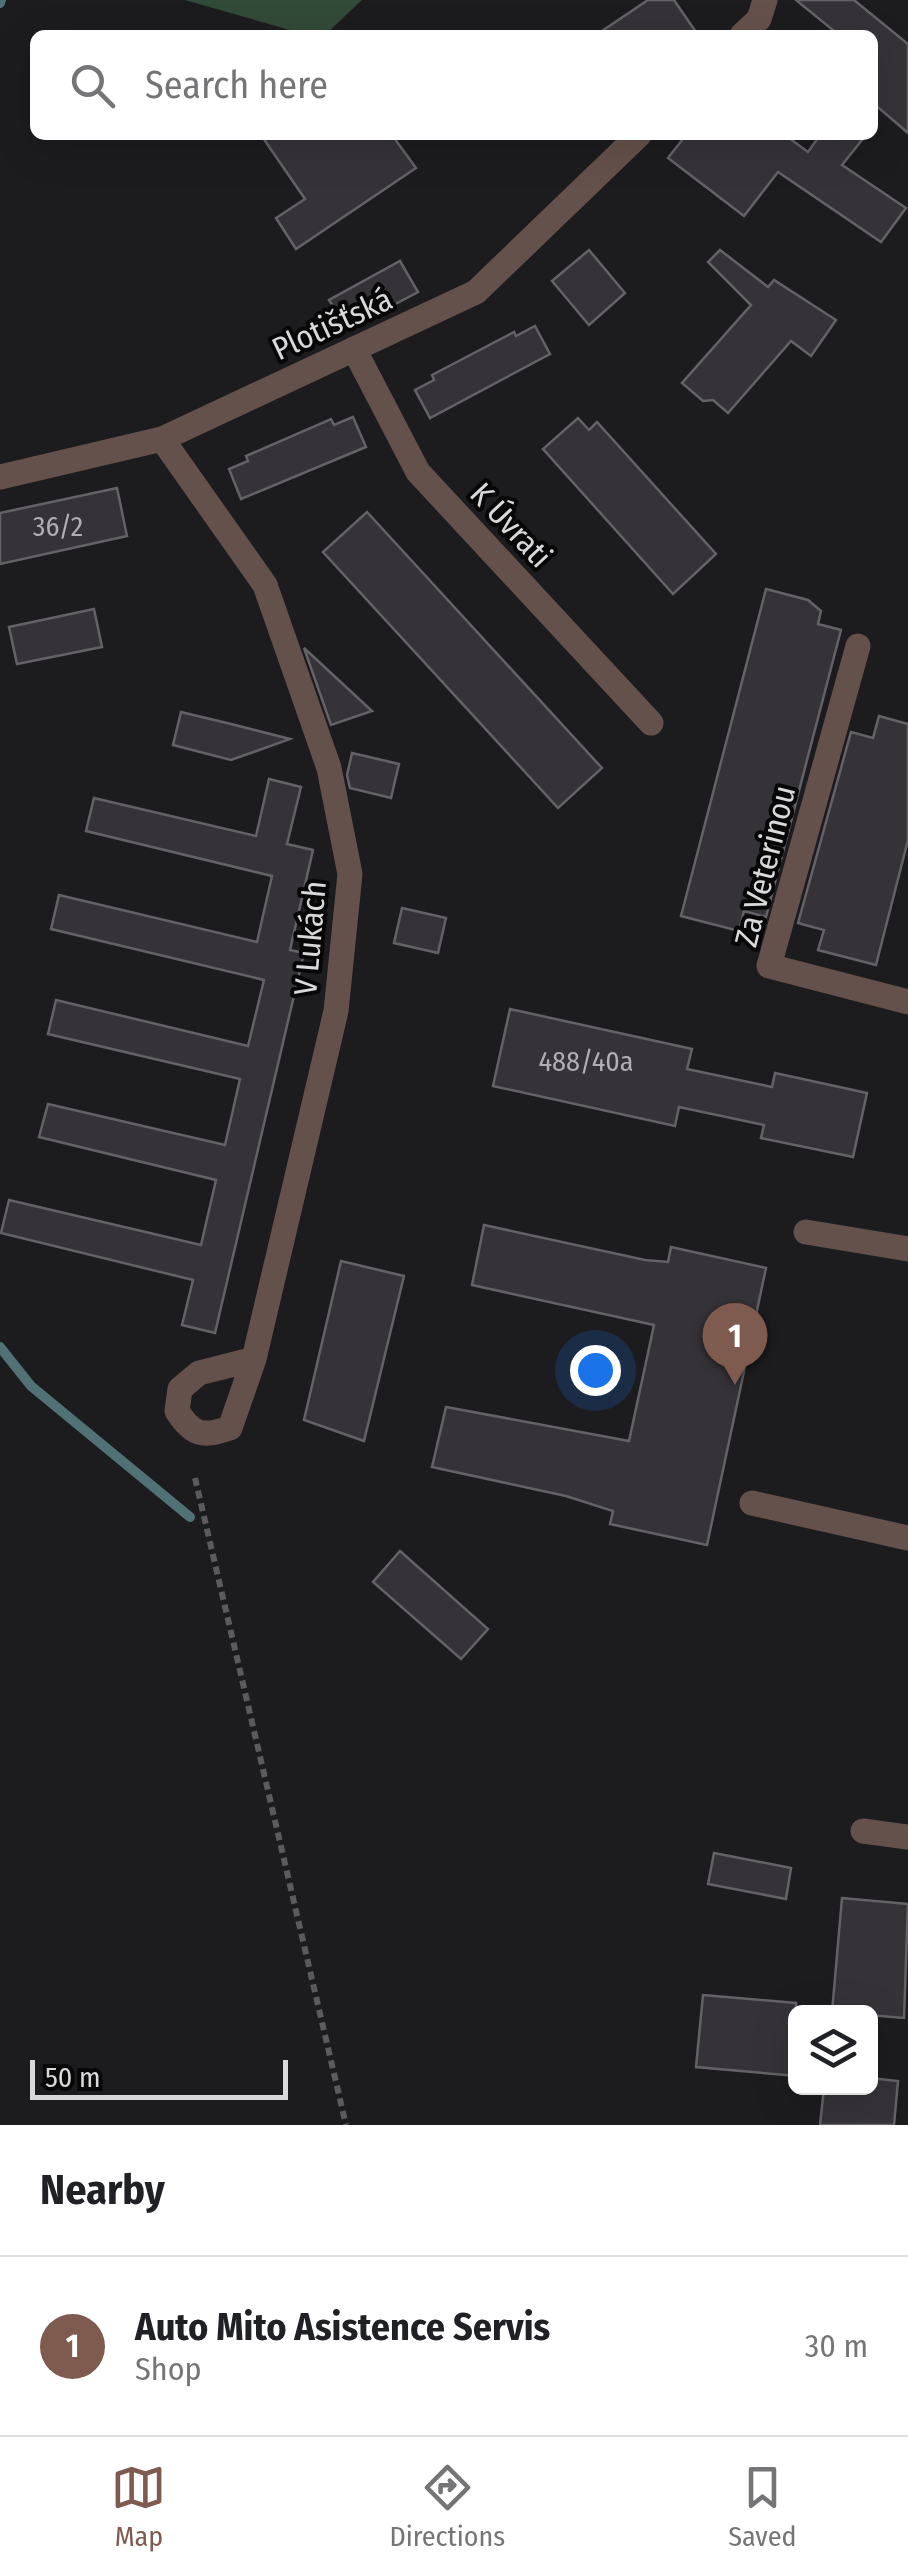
<!DOCTYPE html>
<meta charset="utf-8">
<style>
:root{--surface:#fff;--page:#f2f2f2;--text:#202124;--muted:#757577;--line:#e0e0e0;--accent:#7f5a4f}
body{margin:0;font-family:"Fira Sans Condensed",sans-serif;background:var(--page);color:var(--text)}
.controls{position:absolute;right:30px;bottom:30px;display:grid;overflow:hidden;border-radius:15px;box-shadow:0 10px 40px #0002}
.controls button{width:90px;height:90px;display:grid;place-items:center;padding:0;border:0;border-bottom:2px solid var(--line);background:var(--surface);color:var(--text);font:50px sans-serif}
.scale{position:absolute;left:30px;bottom:25px;width:258px;box-sizing:border-box;padding-left:10px;border:5px solid #d9d8db;border-top:0;font-size:28px;line-height:35px;white-space:nowrap;color:#d9d8db;-webkit-text-stroke:8px #070708;paint-order:stroke}
.you{position:absolute;left:595px;top:1370px;width:35px;height:35px;margin:-25px;border:8px solid #fff;border-radius:50%;background:#1a73e8;box-shadow:0 0 0 15px #1a73e833}
.badge{display:grid;place-items:center;width:65px;height:65px;border-radius:50%;background:var(--accent);color:#fff;font-size:32px;font-weight:700}
.pin{position:absolute;translate:-50% -82px;filter:drop-shadow(0 2px 5px #0008)}
.pin::after{content:'';position:absolute;top:52px;width:35px;height:30px;background:inherit;clip-path:polygon(0 0,100% 0,50% 100%)}
.list{margin:0;padding:0;list-style:none}
h2{display:flex;justify-content:space-between;align-items:center;height:130px;margin:0;padding:0 40px;font-size:42px}
h2 small{font-size:32px;font-weight:400;color:var(--muted)}
.list li{display:grid;grid-template-columns:65px 1fr auto;gap:30px;align-items:center;box-sizing:border-box;height:180px;padding:0 40px;border-top:2px solid var(--line)}
.list b{display:block;font-size:38px;white-space:nowrap}
.list p{margin:0;font-size:32px;white-space:nowrap;color:var(--muted)}
.list em{font-size:32px;font-style:normal;color:var(--muted)}
.icon{flex:none;width:55px;height:55px;fill:none;stroke:currentColor;stroke-width:2;stroke-linecap:round;stroke-linejoin:round}
.map{position:relative;flex:none;width:908px;height:2125px;overflow:hidden}
.search{position:absolute;background:var(--surface);box-shadow:0 10px 40px #0002;left:30px;right:30px;top:30px;height:110px;display:flex;align-items:center;gap:25px;box-sizing:border-box;padding:0 35px;border-radius:15px;color:var(--muted);font-size:38px}
.sheet{height:310px;background:var(--surface)}
nav{display:flex;justify-content:space-around;align-items:center;box-sizing:border-box;height:140px;border-top:2px solid var(--line);background:var(--surface);font-size:28px;color:var(--muted)}
nav a{display:grid;justify-items:center;gap:5px}
nav .on{color:var(--accent)}
.map>svg:first-child{display:block}
.green{fill:#324a38}
.lines{fill:none;stroke-linecap:round;stroke-linejoin:round}
.stream{stroke:#507275;stroke-width:10}
.building{fill:#353337;stroke:#646267;stroke-width:2.5}
.path{stroke:#5b5b5e;stroke-width:6;stroke-dasharray:8 5;stroke-linecap:butt}
.minor{stroke:#65514b;stroke-width:25}
.labels{text-anchor:middle;dominant-baseline:central;stroke-width:8;stroke-linejoin:round;paint-order:stroke}
.number-label{font-size:28px;fill:#b0afb2}
.street-label{font-size:32px;fill:#d9d8db;stroke:#070708}
</style>
<div class="map">
<svg width="908" height="2125" viewBox="0 0 908 2125">
<rect width="100%" height="100%" fill="#1c1c1f"/>
<path class="green" d="M 185,0 L 362,0 L 325,35 L 307,35 Z"/>
<g class="lines">
<g class="stream">
<path d="M 0,3 L 1,0"/>
<path d="M 0,1347 L 31,1386 L 190,1517"/>
</g>
</g>
<g class="building">
<path d="M 648,0 L 674,0 L 698,35 L 596,35 Z"/>
<path d="M 796,0 L 854,0 L 908,44 L 908,133 L 873,103 L 873,35 L 839,35 Z"/>
<path d="M 261,135 L 392,135 L 416,168 L 296,249 L 276,218 L 305,199 Z"/>
<path d="M 686,135 L 785,135 L 808,152 L 820,135 L 866,135 L 842,165 L 906,208 L 881,242 L 778,172 L 744,216 L 668,158 Z"/>
<path d="M 589,250 L 625,293 L 589,325 L 552,281 Z"/>
<path d="M 720,250 L 768,287 L 774,280 L 836,320 L 811,356 L 791,341 L 728,413 L 713,400 L 703,401 L 682,383 L 751,305 L 708,262 Z"/>
<path d="M 400,261 L 418,292 L 348,329 L 329,300 Z"/>
<path d="M 535,326 L 550,354 L 430,418 L 415,390 L 434,380 L 432,375 L 514,332 L 516,336 Z"/>
<path d="M 353,417 L 366,447 L 241,499 L 229,469 L 248,461 L 246,456 L 331,419 L 334,425 Z"/>
<path d="M 578,418 L 589,430 L 597,422 L 716,554 L 673,594 L 543,449 Z"/>
<path d="M 117,488 L 127,536 L 0,564 L 0,513 Z"/>
<path d="M 367,512 L 602,768 L 558,808 L 323,552 Z"/>
<path d="M 766,589 L 808,600 L 821,611 L 818,624 L 841,630 L 766,917 L 744,911 L 739,931 L 681,916 Z"/>
<path d="M 94,609 L 102,647 L 17,664 L 9,627 Z"/>
<path d="M 304,648 L 372,711 L 331,725 Z"/>
<path d="M 181,712 L 231,724 L 290,739 L 231,760 L 173,745 Z"/>
<path d="M 879,716 L 908,724 L 908,840 L 876,965 L 818,950 L 824,930 L 798,923 L 851,732 L 873,738 Z"/>
<path d="M 352,753 L 399,764 L 391,798 L 350,788 L 347,775 Z"/>
<path d="M 269,779 L 301,787 L 287,844 L 313,850 L 290,950 L 304,953 L 215,1333 L 182,1325 L 193,1280 L 1,1233 L 9,1200 L 201,1245 L 216,1180 L 39,1137 L 48,1104 L 225,1145 L 240,1079 L 48,1034 L 56,1000 L 248,1046 L 264,980 L 51,929 L 59,895 L 257,942 L 272,876 L 86,831 L 94,798 L 256,836 Z"/>
<path d="M 402,908 L 446,918 L 438,953 L 394,943 Z"/>
<path d="M 510,1009 L 692,1049 L 687,1069 L 772,1087 L 775,1073 L 867,1093 L 853,1157 L 761,1138 L 764,1125 L 679,1107 L 675,1126 L 493,1086 Z"/>
<path d="M 484,1225 L 645,1260 L 668,1262 L 671,1247 L 766,1268 L 707,1545 L 610,1524 L 613,1511 L 566,1496 L 432,1467 L 446,1407 L 629,1441 L 654,1325 L 472,1285 Z"/>
<path d="M 341,1261 L 404,1276 L 364,1441 L 304,1420 Z"/>
<path d="M 400,1551 L 488,1629 L 461,1659 L 373,1582 Z"/>
<path d="M 714,1853 L 791,1868 L 786,1899 L 708,1884 Z"/>
<path d="M 842,1898 L 908,1904 L 904,2018 L 832,2012 Z"/>
<path d="M 703,1995 L 796,2003 L 796,2076 L 696,2067 Z"/>
<path d="M 870,2078 L 898,2081 L 894,2125 L 820,2125 L 824,2088 L 870,2088 Z"/>
</g>
<g class="lines">
<path class="path" d="M 195,1478 L 346,2125"/>
<g class="minor">
<path d="M 742,35 L 759,19 L 765,0"/>
<path d="M 354,349 L 418,472 L 651,723"/>
<path d="M 162,439 L 265,585 L 329,768 L 350,874 L 336,1011 L 254,1359 L 230,1428 C 203,1437 193,1436 177,1411 L 180,1389 L 199,1373 L 254,1359"/>
<path d="M 0,477 L 162,439 L 476,292 L 639,135"/>
<path d="M 858,646 L 769,966 L 908,1002"/>
<path d="M 806,1232 L 908,1249"/>
<path d="M 752,1503 L 908,1538"/>
<path d="M 863,1831 L 908,1837"/>
</g>
</g>
<g class="labels">
<g class="number-label">
<text x="58" y="526">36/2</text>
<text x="586" y="1061">488/40a</text>
</g>
<g class="street-label">
<text transform="translate(332 324) rotate(-25)">Plotišťská</text>
<text transform="translate(511 525) rotate(47)">K Úvrati</text>
<text transform="translate(765 866) rotate(-76)">Za Veterinou</text>
<text transform="translate(310 938) rotate(-85)">V Lukách</text>
</g>
</g>
</svg>
<div class="controls">
<button><svg class="icon" aria-label="layers" viewBox="0 0 24 24"><path d="M12 4l9 5-9 5-9-5zM3 14l9 5 9-5"/></svg></button>
</div>
<div class="scale">50 m</div>
<div class="you"></div>
<div class="pin badge" style="left:735px;top:1385px">1</div>
<div class="search"><svg class="icon" aria-label="search" viewBox="0 0 24 24"><circle cx="10" cy="10" r="6"/><path d="M15 15l6 6"/></svg>Search here</div>
</div>
<section class="sheet">
<h2>Nearby<small></small></h2>
<ul class="list">
<li><span class="badge">1</span><div><b>Auto Mito Asistence Servis</b><p>Shop</p></div><em>30 m</em></li>
</ul>
</section>
<nav>
<a class="on"><svg class="icon" aria-label="map" viewBox="0 0 24 24"><path d="M3 6l6-2 6 2 6-2v14l-6 2-6-2-6 2zM9 4v14M15 6v14"/></svg>Map</a>
<a><svg class="icon" aria-label="directions" viewBox="0 0 24 24"><path d="M12 3l9 9-9 9-9-9zM9 14v-3h6M13 9l2 2-2 2"/></svg>Directions</a>
<a><svg class="icon" aria-label="saved" viewBox="0 0 24 24"><path d="M7 4h10v16l-5-4-5 4z"/></svg>Saved</a>
</nav>
